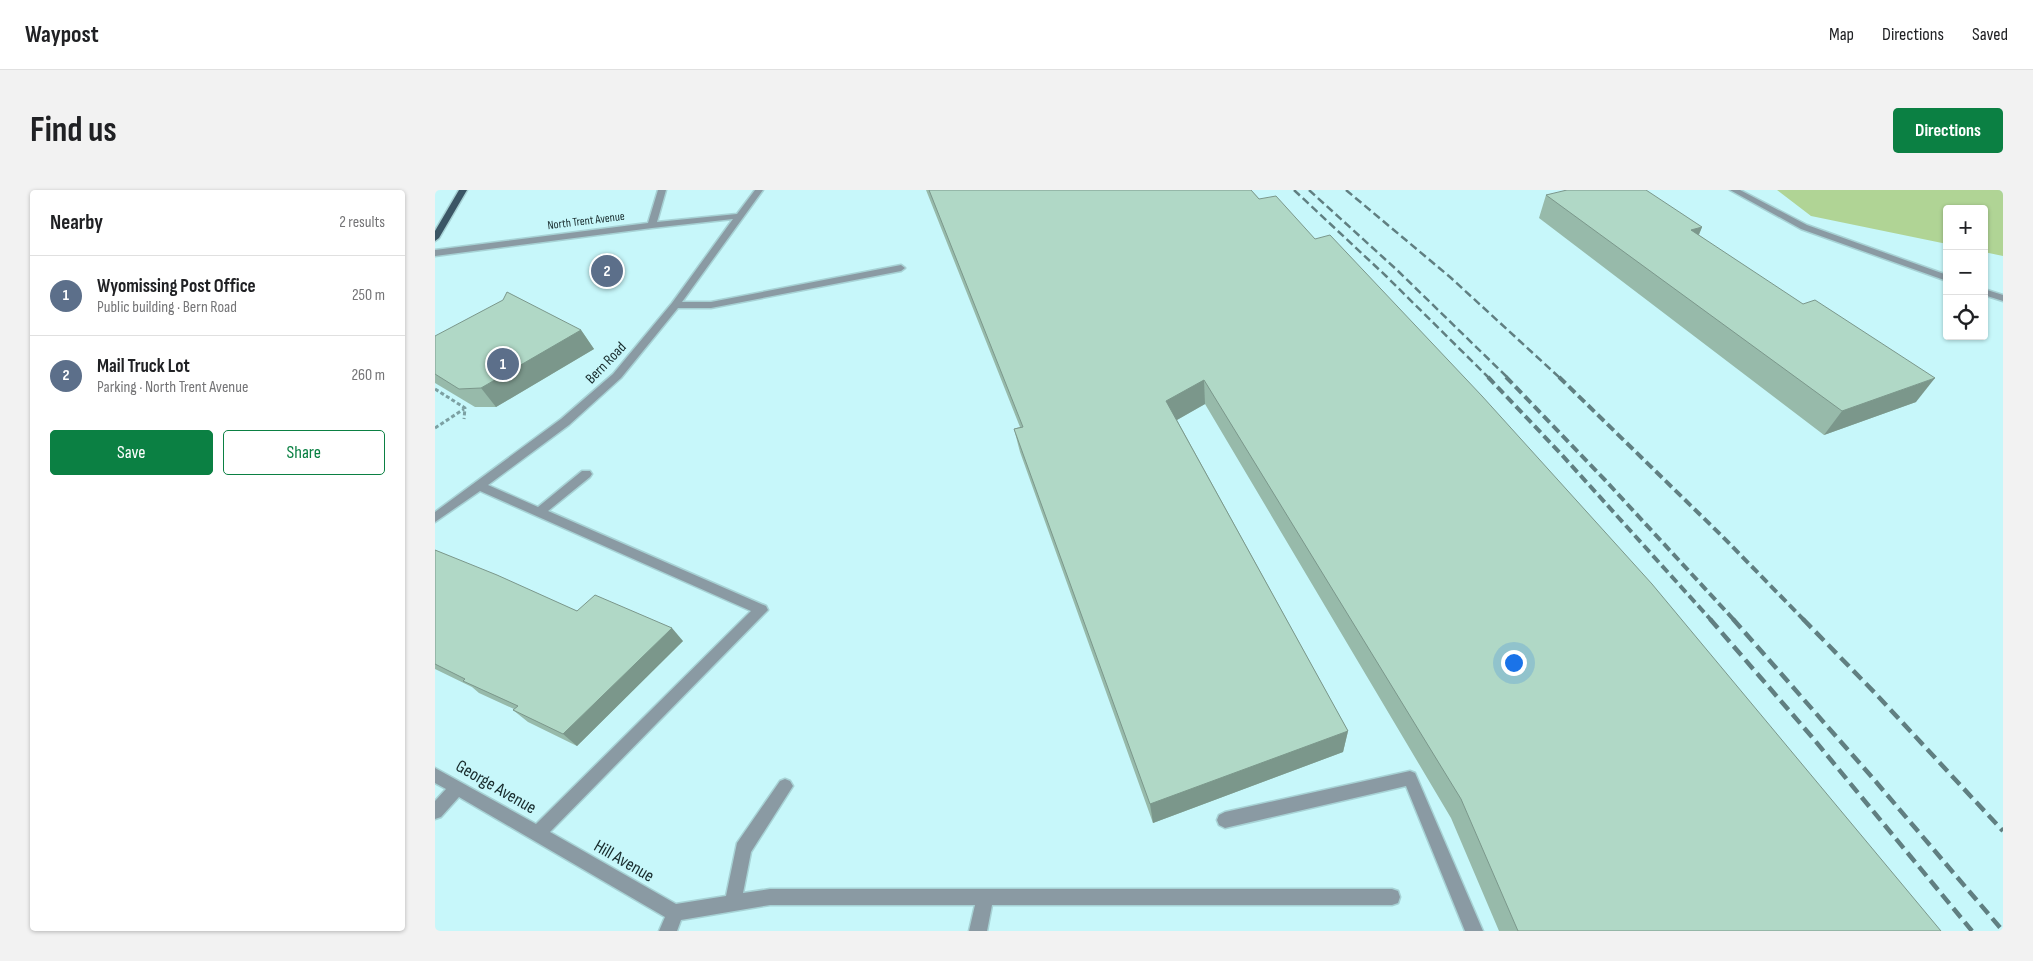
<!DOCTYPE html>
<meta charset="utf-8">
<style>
:root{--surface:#fff;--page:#f2f2f2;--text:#202124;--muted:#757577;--line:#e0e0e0;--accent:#0b8043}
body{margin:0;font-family:"Sofia Sans Condensed",sans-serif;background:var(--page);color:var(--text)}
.controls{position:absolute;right:15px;top:15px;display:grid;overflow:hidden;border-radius:5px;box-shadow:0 1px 4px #0004}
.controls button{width:45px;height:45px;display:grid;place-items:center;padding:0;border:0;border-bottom:1px solid var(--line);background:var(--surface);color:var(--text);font:25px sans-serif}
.you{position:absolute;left:1078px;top:472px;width:18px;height:18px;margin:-12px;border:4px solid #fff;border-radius:50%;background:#1a73e8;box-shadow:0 0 0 8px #1a73e833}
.badge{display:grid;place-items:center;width:32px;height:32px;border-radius:50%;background:var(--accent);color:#fff;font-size:16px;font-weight:700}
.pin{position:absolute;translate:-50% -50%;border:2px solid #fff;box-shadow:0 1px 5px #0006}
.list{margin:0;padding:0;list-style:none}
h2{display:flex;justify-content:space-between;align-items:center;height:65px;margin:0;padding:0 20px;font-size:21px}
h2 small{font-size:16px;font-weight:400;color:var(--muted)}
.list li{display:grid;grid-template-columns:32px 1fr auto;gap:15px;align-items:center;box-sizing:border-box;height:80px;padding:0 20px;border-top:1px solid var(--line)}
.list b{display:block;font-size:19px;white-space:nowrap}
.list p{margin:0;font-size:16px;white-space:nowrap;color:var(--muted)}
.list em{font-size:16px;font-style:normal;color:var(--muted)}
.actions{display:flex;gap:10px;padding:15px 20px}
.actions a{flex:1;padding:11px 0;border:1px solid var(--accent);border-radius:5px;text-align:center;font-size:18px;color:var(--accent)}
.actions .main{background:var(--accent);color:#fff}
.icon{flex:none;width:28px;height:28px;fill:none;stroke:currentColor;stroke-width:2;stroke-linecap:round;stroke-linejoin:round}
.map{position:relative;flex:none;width:1568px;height:741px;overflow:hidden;border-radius:5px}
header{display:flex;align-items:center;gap:30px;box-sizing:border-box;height:70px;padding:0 25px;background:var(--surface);border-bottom:1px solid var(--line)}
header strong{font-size:24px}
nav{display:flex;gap:28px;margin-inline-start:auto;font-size:18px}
.intro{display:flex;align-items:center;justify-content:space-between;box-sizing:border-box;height:120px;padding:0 30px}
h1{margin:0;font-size:35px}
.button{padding:12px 22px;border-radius:5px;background:var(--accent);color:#fff;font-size:18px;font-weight:700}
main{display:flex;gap:30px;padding:0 30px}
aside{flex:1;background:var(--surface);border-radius:5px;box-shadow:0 1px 4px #0004}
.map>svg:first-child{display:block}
.green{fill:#b0d495}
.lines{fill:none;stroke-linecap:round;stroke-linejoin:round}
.minor-casing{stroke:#a7d2d5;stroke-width:3}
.major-casing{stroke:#a7d2d5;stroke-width:3}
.path{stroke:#7ca0a2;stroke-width:3;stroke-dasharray:4 2.5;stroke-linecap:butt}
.minor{fill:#8a9aa3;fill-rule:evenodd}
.major{fill:#3b5665;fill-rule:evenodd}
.rail-far2{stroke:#607f81;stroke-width:2.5;stroke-dasharray:8 4;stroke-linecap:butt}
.rail-far1{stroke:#607f81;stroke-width:4;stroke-dasharray:9 4.5;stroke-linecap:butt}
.rail{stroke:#607f81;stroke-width:4.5;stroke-dasharray:12 6;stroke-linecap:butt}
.wall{fill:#97baaa}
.shaded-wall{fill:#7b978b}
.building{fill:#b0d8c6;stroke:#7b978b}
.labels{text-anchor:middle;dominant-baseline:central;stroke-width:4;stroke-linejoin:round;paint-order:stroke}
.far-street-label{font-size:12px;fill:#172a2b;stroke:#c7f7fa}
.street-label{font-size:15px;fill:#172a2b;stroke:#c7f7fa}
.near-street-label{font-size:18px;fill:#172a2b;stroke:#c7f7fa}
</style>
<header>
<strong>Waypost</strong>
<nav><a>Map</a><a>Directions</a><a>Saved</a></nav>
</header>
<div class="intro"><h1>Find us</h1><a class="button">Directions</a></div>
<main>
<aside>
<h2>Nearby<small>2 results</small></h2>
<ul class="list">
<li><span class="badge" style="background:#5c6f8a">1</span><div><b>Wyomissing Post Office</b><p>Public building · Bern Road</p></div><em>250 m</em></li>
<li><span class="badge" style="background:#5c6f8a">2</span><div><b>Mail Truck Lot</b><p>Parking · North Trent Avenue</p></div><em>260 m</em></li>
</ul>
<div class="actions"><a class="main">Save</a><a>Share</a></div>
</aside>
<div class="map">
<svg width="1568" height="741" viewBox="0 0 1568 741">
<rect width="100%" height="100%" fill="#c7f7fa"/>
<path class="green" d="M 1342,0 L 1568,0 L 1568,66 L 1549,62 L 1549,19 L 1512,19 L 1512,54 L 1376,26 Z"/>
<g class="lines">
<defs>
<g id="minor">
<path d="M 223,0 L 231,0 L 222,32 L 302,24 L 320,0 L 328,0 L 247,112 L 276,112 L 466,75 L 470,78 L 466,81 L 276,118 L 243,118 L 186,188 L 134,235 L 53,295 L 103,317 L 147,281 L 155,281 L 157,284 L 155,287 L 113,321 L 331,416 L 333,420 L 115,642 L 241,714 L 291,706 L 302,653 L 345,591 L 350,589 L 355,591 L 358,596 L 316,662 L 308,703 L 335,699 L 957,699 L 963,701 L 965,707 L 963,713 L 957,715 L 557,715 L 552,741 L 534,741 L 540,715 L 335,715 L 246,730 L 242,741 L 224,741 L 230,727 L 24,607 L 6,627 L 0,629 L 0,611 L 11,599 L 0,593 L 0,578 L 101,634 L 316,421 L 45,301 L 0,332 L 0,322 L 126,229 L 178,184 L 237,113 L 298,29 L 217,38 L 0,66 L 0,60 L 213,33 Z"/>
<path d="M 1295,0 L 1305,0 L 1372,35 L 1512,85 L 1512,91 L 1366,39 Z"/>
<path d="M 1549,99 L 1568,105 L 1568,111 L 1549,105 Z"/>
<path d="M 975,581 L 980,583 L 1048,741 L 1030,741 L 971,596 L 790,638 L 784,635 L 782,630 L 784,625 L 790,622 Z"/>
</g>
<path id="major" d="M 24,0 L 32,0 L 4,48 L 0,51 L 0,41 Z"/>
</defs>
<use href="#minor" class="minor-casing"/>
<use href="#major" class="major-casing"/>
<g class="path">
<path d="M 0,199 L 30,218 L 29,229"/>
<path d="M 0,238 L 29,219"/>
</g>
<use href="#minor" class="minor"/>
<use href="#major" class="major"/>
<g class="rail-far2">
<path d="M 859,0 L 951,86 L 1054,188"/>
<path d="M 874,0 L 962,80 L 1073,188"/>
<path d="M 911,0 L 1015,87 L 1125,188"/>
</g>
<g class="rail-far1">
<path d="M 1053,187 L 1127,265 L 1276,430"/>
<path d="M 1071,187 L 1170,290 L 1299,430"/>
<path d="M 1124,187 L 1287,346 L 1369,430"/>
</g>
<g class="rail">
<path d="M 1275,429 L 1377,547 L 1537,741"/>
<path d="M 1298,429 L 1436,586 L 1568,741"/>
<path d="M 1368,429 L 1440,503 L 1568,641"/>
</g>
</g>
<g class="wall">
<path d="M 491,0 L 816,0 L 1506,741 L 1064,741 L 1016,628 L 770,214 L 742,230 L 913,541 L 908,562 L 718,633 L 585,262 L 579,239 L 585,237 Z"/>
<path d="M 1111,5 L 1267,37 L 1264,45 L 1481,212 L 1389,245 L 1104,28 Z"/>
<path d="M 146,140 L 159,159 L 61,217 L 40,217 L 0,193 L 0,146 Z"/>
<path d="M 0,360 L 142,421 L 248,451 L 142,556 L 93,532 L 78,520 L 79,519 L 44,503 L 37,497 L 0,479 Z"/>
</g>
<g class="shaded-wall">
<path d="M 1267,37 L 1257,60 L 1256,40 Z"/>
<path d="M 146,140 L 159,159 L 61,217 L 46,198 Z"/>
<path d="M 1500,188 L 1481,212 L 1389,245 L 1407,221 Z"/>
<path d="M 769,190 L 770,214 L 733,235 L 731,211 Z"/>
<path d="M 237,438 L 248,451 L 142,556 L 128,544 Z"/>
<path d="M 913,541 L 908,562 L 718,633 L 715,614 Z"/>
</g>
<g class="building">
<path d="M 494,0 L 816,0 L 824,9 L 841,6 L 880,49 L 895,45 L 1047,206 L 1217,394 L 1506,741 L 1083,741 L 1026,609 L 769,190 L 731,211 L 913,541 L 715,614 L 579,239 L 588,237 Z"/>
<path d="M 1132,0 L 1211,0 L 1267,37 L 1256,40 L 1368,114 L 1380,110 L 1500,188 L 1407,221 L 1111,5 Z"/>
<path d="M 72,102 L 146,140 L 46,198 L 24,199 L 0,184 L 0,146 L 68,110 Z"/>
<path d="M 0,360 L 62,385 L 142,421 L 160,405 L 237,438 L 128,544 L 78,520 L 83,516 L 28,491 L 30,489 L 0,474 Z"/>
</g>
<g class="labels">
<g class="far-street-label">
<text transform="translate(151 31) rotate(-7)">North Trent Avenue</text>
</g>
<g class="street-label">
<text transform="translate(171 173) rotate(-46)">Bern Road</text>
</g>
<g class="near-street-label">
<text transform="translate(61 597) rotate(30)">George Avenue</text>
<text transform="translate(189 671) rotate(30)">Hill Avenue</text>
</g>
</g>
</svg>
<div class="controls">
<button>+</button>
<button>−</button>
<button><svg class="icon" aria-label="locate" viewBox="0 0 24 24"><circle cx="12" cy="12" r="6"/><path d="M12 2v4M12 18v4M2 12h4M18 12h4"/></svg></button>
</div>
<div class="you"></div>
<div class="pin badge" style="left:68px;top:174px;background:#5c6f8a">1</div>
<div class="pin badge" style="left:172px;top:81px;background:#5c6f8a">2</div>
</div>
</main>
